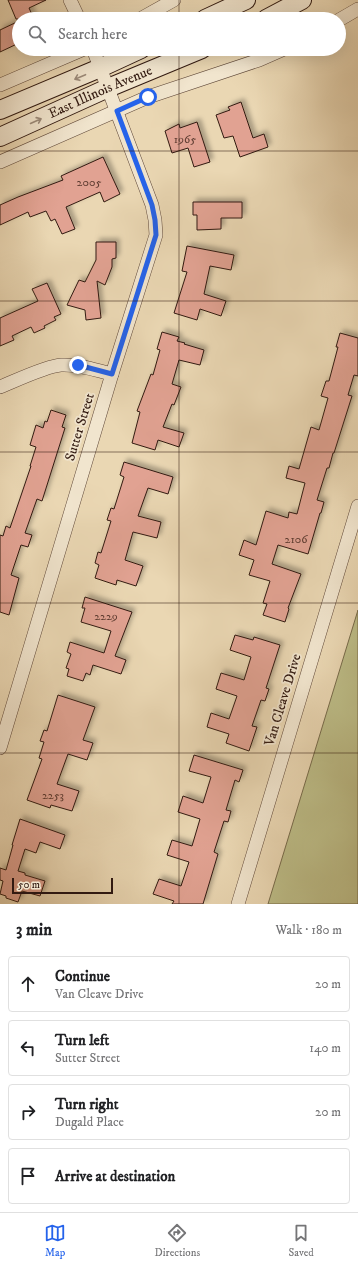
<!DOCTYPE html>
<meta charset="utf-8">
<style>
:root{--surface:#fff;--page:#f2f2f2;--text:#202124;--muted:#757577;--line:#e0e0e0;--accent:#2563eb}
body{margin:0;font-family:"IM FELL DW Pica",serif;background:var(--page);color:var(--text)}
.scale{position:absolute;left:12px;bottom:10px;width:101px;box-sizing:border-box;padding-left:4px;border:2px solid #321a11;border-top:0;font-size:11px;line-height:14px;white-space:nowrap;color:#321a11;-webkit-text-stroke:3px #f1e5ce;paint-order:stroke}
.stop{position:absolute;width:12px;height:12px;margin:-9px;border:3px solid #2563eb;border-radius:50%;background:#fff}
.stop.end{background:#2563eb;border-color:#fff;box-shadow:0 1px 4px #0008}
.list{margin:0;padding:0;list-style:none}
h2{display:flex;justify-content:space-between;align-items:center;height:52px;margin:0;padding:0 16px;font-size:17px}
h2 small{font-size:13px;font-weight:400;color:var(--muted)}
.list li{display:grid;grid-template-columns:26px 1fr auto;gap:12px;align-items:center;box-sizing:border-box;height:56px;margin:0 8px 8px;padding:0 8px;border:1px solid var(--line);border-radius:4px}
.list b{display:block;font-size:15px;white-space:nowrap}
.list p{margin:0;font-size:13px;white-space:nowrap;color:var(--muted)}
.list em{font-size:13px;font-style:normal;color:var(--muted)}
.icon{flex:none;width:22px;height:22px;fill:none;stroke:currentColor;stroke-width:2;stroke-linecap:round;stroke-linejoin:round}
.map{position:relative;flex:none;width:358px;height:904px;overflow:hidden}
.search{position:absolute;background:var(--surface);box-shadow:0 4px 16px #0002;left:12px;right:12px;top:12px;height:44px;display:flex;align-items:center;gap:10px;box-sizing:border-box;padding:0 14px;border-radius:22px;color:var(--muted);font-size:15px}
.sheet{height:308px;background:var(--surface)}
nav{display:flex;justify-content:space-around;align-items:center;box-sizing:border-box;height:56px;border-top:1px solid var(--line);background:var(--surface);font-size:11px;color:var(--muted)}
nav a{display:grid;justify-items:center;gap:2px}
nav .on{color:var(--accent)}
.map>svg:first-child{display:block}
.green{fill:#bdbd88;stroke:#786c4c}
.building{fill:#e1a292;stroke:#321a11;filter:url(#shadow)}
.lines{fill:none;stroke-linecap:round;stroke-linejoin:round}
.street-casing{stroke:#60493a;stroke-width:14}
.secondary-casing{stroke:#321a11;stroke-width:20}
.street{stroke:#f1e5ce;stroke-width:13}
.secondary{stroke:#f1e5ce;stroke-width:18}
.oneway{stroke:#9b8a79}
.route{stroke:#2563eb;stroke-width:5}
.grid{fill:none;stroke:#321a11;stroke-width:1;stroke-opacity:0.55}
.labels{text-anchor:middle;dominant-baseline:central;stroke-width:3.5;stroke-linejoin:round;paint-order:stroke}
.number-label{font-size:12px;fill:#5e3c31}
.street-label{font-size:14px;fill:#321a11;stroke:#f1e5ce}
</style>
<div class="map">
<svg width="358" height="904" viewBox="0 0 358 904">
<defs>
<filter id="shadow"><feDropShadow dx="3.5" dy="-3.5" stdDeviation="2" flood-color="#0004"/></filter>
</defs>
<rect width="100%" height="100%" fill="#ead7b3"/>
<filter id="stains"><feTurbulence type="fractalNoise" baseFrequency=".005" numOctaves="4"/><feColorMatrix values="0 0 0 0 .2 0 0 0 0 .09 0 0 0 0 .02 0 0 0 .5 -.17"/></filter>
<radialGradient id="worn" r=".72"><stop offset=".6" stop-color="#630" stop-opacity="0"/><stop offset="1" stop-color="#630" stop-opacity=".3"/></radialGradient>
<path class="green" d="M 358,610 L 358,904 L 268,904 Z"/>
<g class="building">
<path d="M 8,0 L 46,0 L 29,8 L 34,19 L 16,19 Z"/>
<path d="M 19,21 L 19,43 L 0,52 L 0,30 Z"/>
<path d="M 241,102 L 253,138 L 264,134 L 268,147 L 240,157 L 233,136 L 224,138 L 216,115 L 230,110 L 228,107 Z"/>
<path d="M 197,122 L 210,162 L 194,167 L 188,148 L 172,153 L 165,131 L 179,124 L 180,128 Z"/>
<path d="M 103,157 L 120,194 L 104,202 L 100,192 L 66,207 L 75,229 L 62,234 L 55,219 L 51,221 L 46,211 L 30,217 L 28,212 L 0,225 L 0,205 L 18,197 L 63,180 L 61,176 Z"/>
<path d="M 193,202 L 242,202 L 242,218 L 221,218 L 221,229 L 197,230 L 197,215 L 193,215 Z"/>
<path d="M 96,242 L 116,242 L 116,258 L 112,259 L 112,267 L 105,285 L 97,281 L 101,318 L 86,320 L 85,310 L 67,305 L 79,280 L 85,282 L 96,260 Z"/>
<path d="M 187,246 L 234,255 L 231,270 L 210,266 L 204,294 L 226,301 L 221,316 L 200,309 L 197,320 L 174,313 L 187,272 L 182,271 Z"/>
<path d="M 47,283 L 61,314 L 54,317 L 56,320 L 44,326 L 45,328 L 34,333 L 31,327 L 12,336 L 14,340 L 0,346 L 0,318 L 38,301 L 32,289 Z"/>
<path d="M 162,332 L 179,337 L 177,341 L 185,343 L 184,344 L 204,350 L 200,365 L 179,360 L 172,384 L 181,387 L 174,405 L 172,404 L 163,427 L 184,433 L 179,447 L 158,440 L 155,450 L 132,443 L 140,412 L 137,411 L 151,374 L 153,375 L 160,350 L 157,349 Z"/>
<path d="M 340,333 L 358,338 L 358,376 L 354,375 L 348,395 L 352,396 L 334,453 L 333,453 L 329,468 L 327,468 L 317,500 L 324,502 L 321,513 L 320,513 L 308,554 L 278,545 L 272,564 L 301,574 L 288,608 L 289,609 L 285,622 L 263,615 L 267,604 L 263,603 L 270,581 L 249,575 L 254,560 L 239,555 L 244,540 L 256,545 L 266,511 L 288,518 L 289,512 L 297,514 L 305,483 L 286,478 L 289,466 L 299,469 L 311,427 L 319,430 L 328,398 L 321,396 L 326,381 L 329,381 L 338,347 L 336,347 Z"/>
<path d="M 51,410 L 66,415 L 62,427 L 65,428 L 42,501 L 37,499 L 25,533 L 32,535 L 28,547 L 21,545 L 11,575 L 19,578 L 9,615 L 0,612 L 0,535 L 3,536 L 6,526 L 10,528 L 31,466 L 30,466 L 36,447 L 30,445 L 36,425 L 43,428 L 45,421 L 47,422 Z"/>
<path d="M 124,462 L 173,477 L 168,494 L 148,488 L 138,516 L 161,522 L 157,538 L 133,532 L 125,560 L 143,566 L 136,586 L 117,580 L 116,585 L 95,578 L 99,565 L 95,563 L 98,552 L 101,553 L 111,521 L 107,520 L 111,508 L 114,509 L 124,477 L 120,475 Z"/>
<path d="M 85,597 L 132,612 L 115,656 L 126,660 L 121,674 L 93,665 L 90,675 L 86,673 L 83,681 L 67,676 L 69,669 L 66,668 L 71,654 L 67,652 L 70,642 L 104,653 L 111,631 L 81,622 L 85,608 L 82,608 Z"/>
<path d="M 235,635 L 253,640 L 254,637 L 280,645 L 266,688 L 269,689 L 265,701 L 261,700 L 252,726 L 257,727 L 249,751 L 226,743 L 229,734 L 207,727 L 211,713 L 229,719 L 237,696 L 216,689 L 221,673 L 244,680 L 251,657 L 230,650 Z"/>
<path d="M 58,695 L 95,707 L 83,740 L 93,743 L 87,760 L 68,754 L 57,784 L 79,791 L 72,811 L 51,805 L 50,808 L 27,800 L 42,759 L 39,758 L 44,742 L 40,741 L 44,730 L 47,731 Z"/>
<path d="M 194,755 L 243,770 L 239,782 L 235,780 L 226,810 L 231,811 L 228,822 L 224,821 L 214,852 L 218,854 L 203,904 L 172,904 L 174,901 L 153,894 L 159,879 L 181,886 L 189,862 L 167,855 L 172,840 L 192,846 L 200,819 L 178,812 L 183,796 L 203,803 L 211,777 L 189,771 Z"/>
<path d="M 20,819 L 65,835 L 60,849 L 40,842 L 36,853 L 25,849 L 18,871 L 25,873 L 25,875 L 45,881 L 40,896 L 22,891 L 18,902 L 6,898 L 6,896 L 0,894 L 3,881 L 0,880 L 0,868 L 6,870 L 13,845 L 12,845 Z"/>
</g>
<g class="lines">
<defs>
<g id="street">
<path d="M 70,0 L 79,19"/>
<path d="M 140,19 L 174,0"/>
<path d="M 339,20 L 358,9"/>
<path d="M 0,85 L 84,49"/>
<path d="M 0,162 L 148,97 L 259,60 L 284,49"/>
<path d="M 0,387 C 15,381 46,366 61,365 C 78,364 95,370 112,374"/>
<path d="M 0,748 L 112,374 L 156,235 L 155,220 L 152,205 L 93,49"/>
<path d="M 238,904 L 358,506"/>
</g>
<g id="secondary">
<path d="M 205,19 L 246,0"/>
<path d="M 266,19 L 302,0"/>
<path d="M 0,110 L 100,68 L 141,49"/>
<path id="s1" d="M 0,137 L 108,88 L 202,49"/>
</g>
</defs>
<use href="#street" class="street-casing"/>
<use href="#secondary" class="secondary-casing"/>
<use href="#street" class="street"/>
<use href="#secondary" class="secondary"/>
</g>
<defs><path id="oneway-shaft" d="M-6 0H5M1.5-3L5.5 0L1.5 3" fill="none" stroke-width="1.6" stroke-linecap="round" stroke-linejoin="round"/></defs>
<g class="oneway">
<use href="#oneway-shaft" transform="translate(80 77) rotate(157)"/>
<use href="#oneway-shaft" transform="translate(36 121) rotate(-24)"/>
</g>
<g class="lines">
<path class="route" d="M 78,365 L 112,374 L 156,235 L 155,220 L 152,205 L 117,111 L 148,97"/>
</g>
<path class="grid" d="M 179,0 L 179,19M 179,49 L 179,904M 0,151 L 358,151M 0,301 L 358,301M 0,452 L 358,452M 0,603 L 358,603M 0,753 L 358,753"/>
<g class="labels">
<g class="number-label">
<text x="185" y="139">1965</text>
<text x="89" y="182">2005</text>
<text x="296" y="539">2106</text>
<text x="106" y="616">2229</text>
<text x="53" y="795">2253</text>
</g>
<g class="street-label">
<text stroke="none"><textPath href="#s1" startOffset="110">East Illinois Avenue</textPath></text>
<text transform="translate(80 427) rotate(-73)">Sutter Street</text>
<text transform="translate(283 700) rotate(-73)">Van Cleave Drive</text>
</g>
</g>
<rect width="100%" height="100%" filter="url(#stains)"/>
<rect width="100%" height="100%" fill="url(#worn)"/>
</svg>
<div class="scale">50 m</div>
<div class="stop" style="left:148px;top:97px"></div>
<div class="stop end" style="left:78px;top:365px"></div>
<div class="search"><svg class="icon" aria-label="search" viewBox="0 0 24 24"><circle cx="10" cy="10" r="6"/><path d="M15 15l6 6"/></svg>Search here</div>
</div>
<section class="sheet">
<h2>3 min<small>Walk · 180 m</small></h2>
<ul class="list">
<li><svg class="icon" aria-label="ahead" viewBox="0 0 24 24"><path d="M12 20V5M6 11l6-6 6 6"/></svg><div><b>Continue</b><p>Van Cleave Drive</p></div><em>20 m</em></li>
<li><svg class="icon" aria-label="left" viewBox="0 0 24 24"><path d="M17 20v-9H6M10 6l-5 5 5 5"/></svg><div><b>Turn left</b><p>Sutter Street</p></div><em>140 m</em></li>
<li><svg class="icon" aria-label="right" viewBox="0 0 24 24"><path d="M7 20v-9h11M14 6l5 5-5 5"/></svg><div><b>Turn right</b><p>Dugald Place</p></div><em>20 m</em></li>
<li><svg class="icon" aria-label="arrive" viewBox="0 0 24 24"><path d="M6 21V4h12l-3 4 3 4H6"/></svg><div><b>Arrive at destination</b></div></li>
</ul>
</section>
<nav>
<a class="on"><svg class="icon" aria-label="map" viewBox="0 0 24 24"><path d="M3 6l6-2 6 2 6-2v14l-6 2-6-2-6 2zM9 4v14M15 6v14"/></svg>Map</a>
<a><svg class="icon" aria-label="directions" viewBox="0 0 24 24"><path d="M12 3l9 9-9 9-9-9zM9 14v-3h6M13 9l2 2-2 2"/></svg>Directions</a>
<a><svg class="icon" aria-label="saved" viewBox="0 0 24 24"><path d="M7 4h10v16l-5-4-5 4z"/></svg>Saved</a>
</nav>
